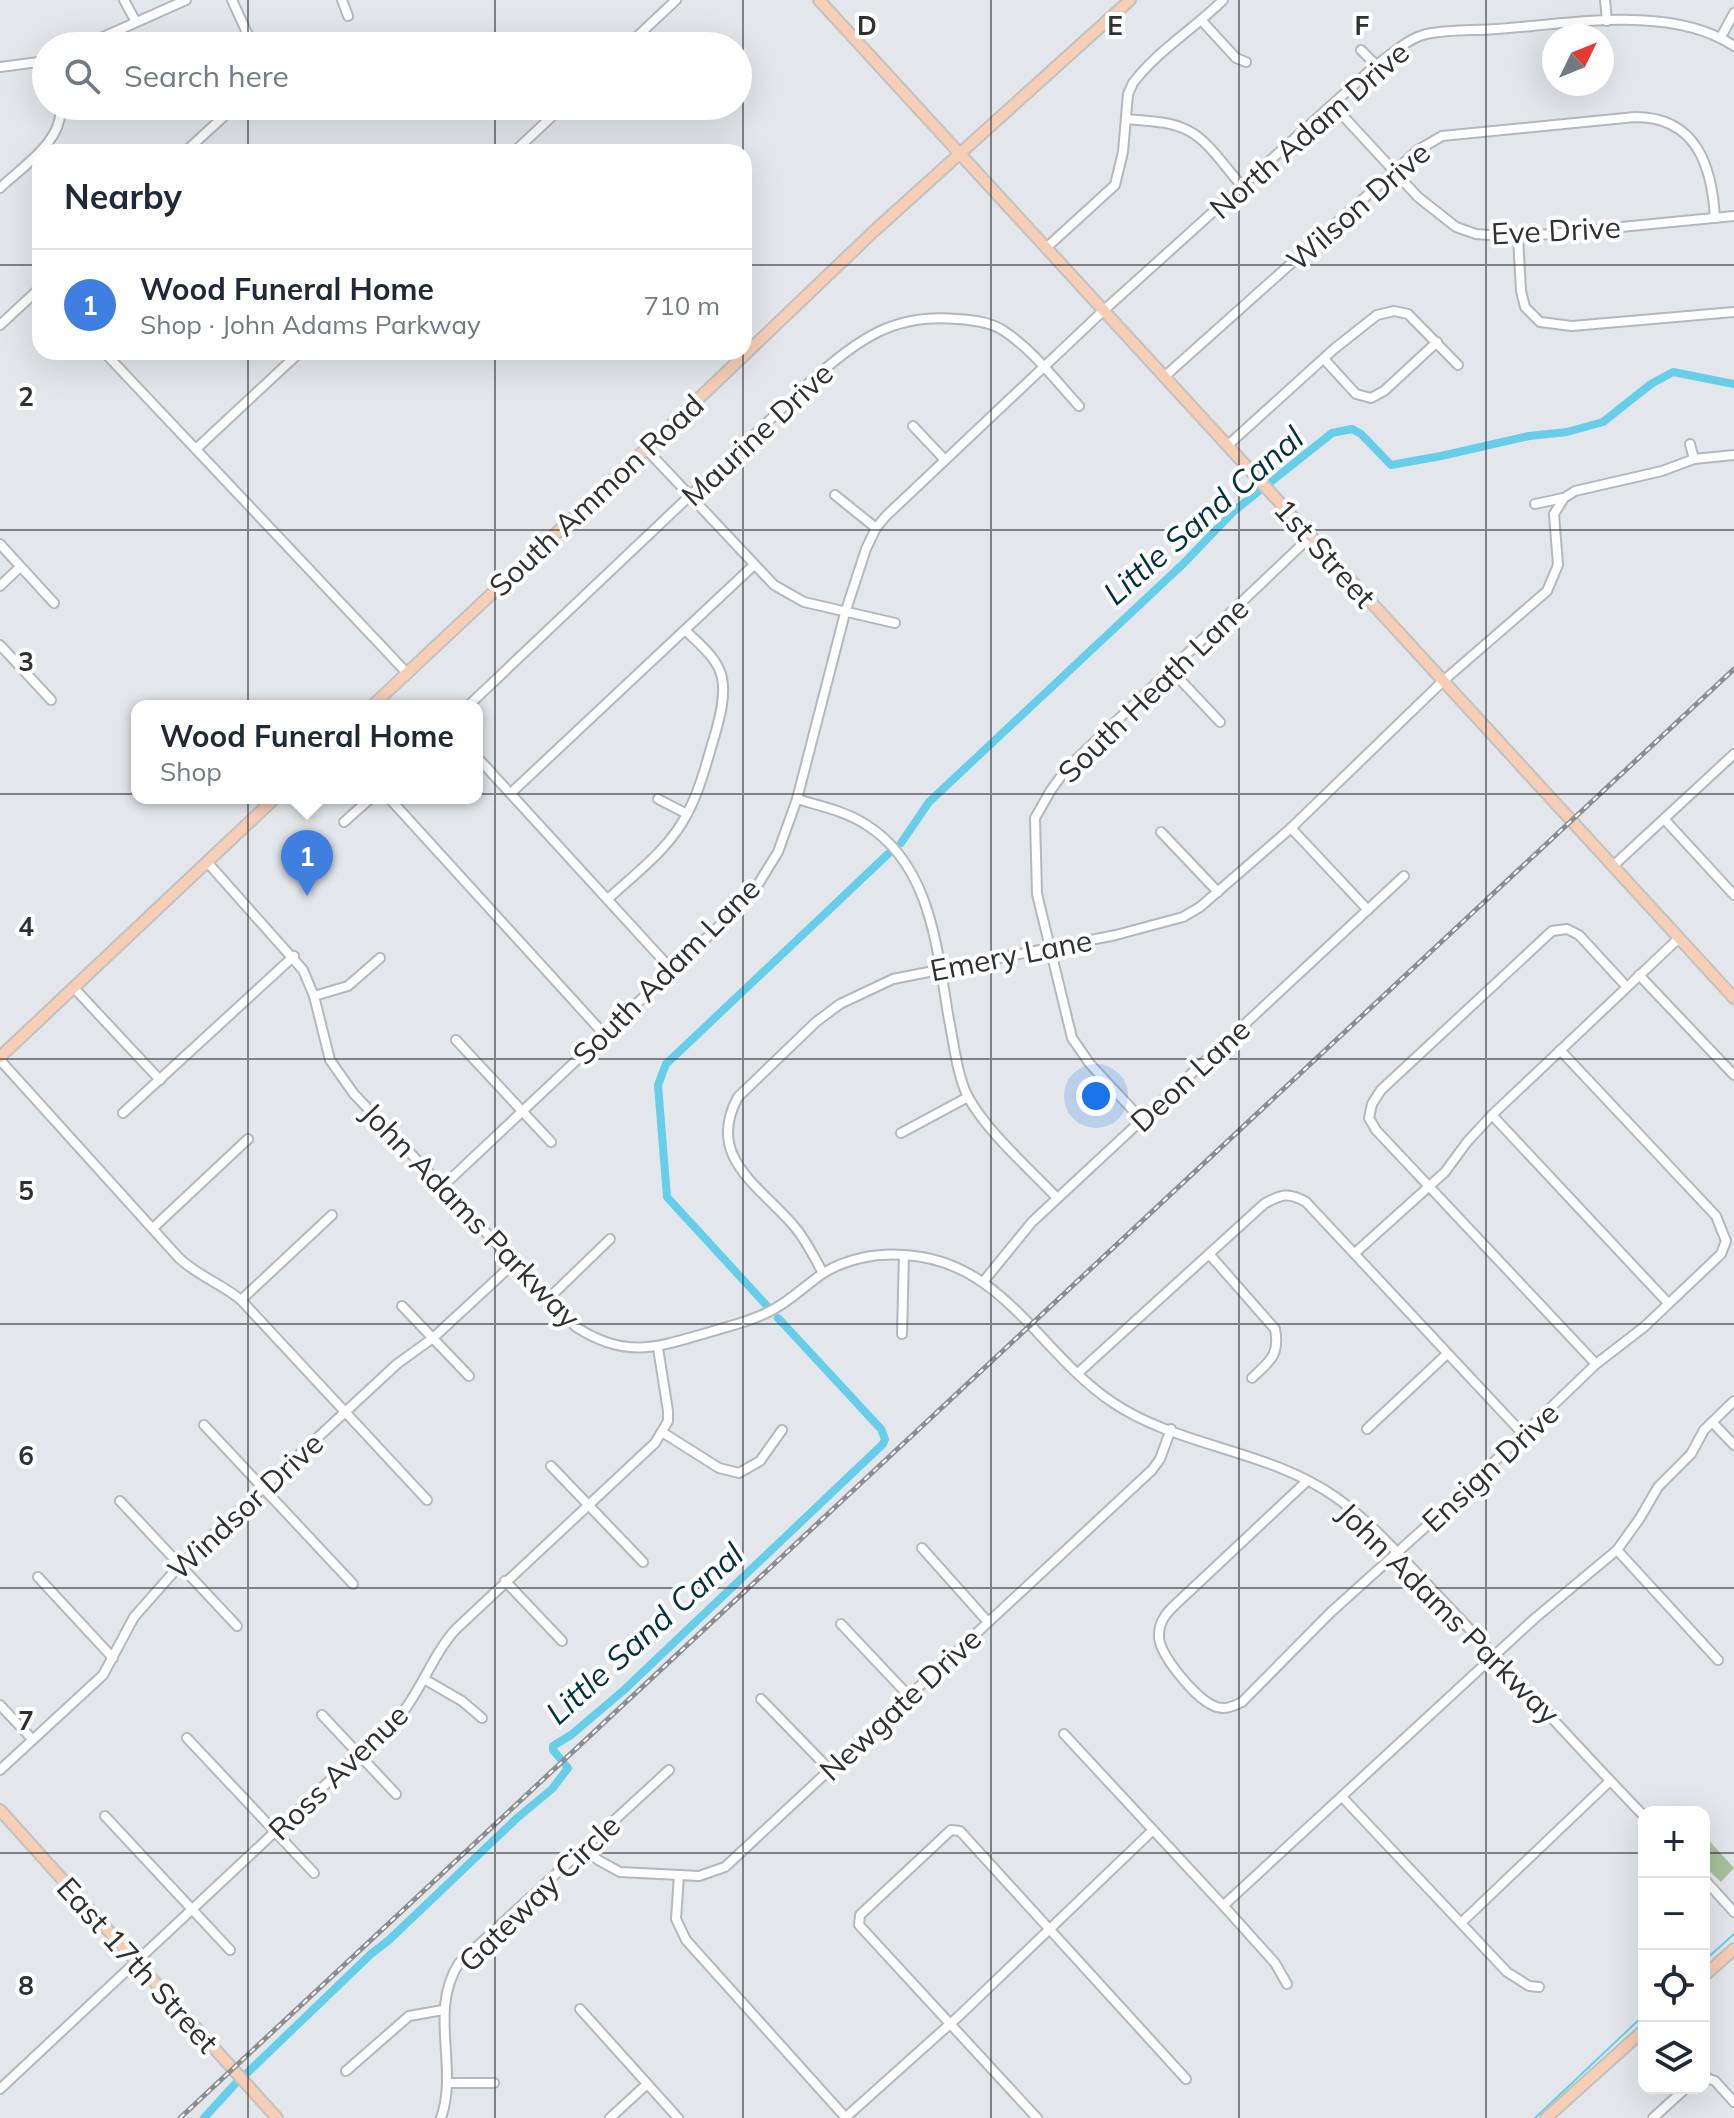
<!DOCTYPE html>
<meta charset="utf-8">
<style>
:root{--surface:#fff;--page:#f6f6f7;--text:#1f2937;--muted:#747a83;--line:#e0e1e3;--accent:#1a73e8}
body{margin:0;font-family:Mulish,sans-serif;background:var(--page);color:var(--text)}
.controls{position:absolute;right:24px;bottom:24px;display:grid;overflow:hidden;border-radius:16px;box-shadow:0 8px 32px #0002}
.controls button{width:72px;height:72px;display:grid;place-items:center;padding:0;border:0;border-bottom:2px solid var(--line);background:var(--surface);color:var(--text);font:40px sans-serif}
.compass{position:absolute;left:1542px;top:24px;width:72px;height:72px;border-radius:50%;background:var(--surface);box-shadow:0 8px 32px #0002;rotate:47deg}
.you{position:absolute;left:1096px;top:1096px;width:28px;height:28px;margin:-20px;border:6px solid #fff;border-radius:50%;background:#1a73e8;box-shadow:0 0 0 12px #1a73e833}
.badge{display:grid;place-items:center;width:52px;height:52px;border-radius:50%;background:var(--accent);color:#fff;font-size:26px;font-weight:700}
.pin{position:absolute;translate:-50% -66px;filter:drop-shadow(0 2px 4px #0008)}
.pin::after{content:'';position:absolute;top:42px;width:28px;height:24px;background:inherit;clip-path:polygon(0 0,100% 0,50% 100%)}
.popup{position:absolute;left:131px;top:700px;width:352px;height:104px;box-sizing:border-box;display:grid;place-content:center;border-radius:16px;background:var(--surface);filter:drop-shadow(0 2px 6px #0005);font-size:26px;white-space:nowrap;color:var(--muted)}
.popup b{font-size:30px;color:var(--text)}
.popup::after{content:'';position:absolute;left:50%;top:100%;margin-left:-16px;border:16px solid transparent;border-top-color:var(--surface)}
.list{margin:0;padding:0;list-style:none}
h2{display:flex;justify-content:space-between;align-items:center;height:104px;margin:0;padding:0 32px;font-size:34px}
h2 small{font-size:26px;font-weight:400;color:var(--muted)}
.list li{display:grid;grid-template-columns:52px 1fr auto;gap:24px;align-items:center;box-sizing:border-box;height:112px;padding:0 32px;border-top:2px solid var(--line)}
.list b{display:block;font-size:30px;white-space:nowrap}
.list p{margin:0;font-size:26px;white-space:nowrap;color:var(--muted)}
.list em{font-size:26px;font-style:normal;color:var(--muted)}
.icon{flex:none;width:44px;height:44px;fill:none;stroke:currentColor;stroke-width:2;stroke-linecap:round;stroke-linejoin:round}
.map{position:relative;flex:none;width:1734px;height:2118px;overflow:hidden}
.search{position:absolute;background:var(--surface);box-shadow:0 8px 32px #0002;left:32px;top:32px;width:720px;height:88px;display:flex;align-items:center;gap:20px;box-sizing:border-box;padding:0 28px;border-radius:44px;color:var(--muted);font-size:30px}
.panel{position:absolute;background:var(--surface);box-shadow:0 8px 32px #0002;left:32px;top:144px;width:720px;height:216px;border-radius:24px}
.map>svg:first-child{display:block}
.green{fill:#a6c19a}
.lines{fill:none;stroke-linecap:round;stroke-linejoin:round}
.stream{stroke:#67ceea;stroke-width:2}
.canal{stroke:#67ceea;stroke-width:8}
.minor-casing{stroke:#b5b8bb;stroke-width:12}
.major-casing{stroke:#c0c1c1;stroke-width:14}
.minor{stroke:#fff;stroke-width:8}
.major{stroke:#f6cdb5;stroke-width:10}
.rail-casing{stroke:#8b8e90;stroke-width:5}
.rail{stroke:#fff;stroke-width:2;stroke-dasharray:6;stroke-linecap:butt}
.grid{fill:none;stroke:#2e3031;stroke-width:2;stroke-opacity:0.55}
.labels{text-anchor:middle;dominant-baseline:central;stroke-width:8;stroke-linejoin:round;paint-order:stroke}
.street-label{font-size:30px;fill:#2e3031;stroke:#fff}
.water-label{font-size:32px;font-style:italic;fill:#00333e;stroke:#fff}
.grid-label{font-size:26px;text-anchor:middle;font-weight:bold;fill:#2e3031;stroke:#fff;stroke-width:8;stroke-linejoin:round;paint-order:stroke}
</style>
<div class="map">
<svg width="1734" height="2118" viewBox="0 0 1734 2118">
<rect width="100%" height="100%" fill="#e3e6ea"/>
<path class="green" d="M 1704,1835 L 1734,1868 L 1721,1882 L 1704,1866 Z"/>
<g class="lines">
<g class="stream">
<path d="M 1704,1961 L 1734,1934"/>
<path d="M 1535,2118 L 1644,2015"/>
</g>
<g class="canal">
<path d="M 901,843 L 929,802 L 1183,564 L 1234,511 L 1332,433 L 1352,429 L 1361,434 L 1391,465 L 1441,456 L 1529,436 L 1567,432 L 1603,422 L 1651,384 L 1673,372 L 1734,384"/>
<path d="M 768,1307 L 667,1197 L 658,1085 L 666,1064 L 888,854"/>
<path d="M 245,2075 L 371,1954 L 389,1940 L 517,1818 L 552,1789 L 568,1768 L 553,1750 L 553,1746 L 571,1735 L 624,1690 L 883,1444 L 885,1439 L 881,1429 L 778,1318"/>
<path d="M 204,2118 L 236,2083"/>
</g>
<defs>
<g id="minor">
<path d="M 124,0 L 136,22"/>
<path d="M 232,0 L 253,46"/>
<path d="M 342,0 L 348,16"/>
<path d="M 1605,0 L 1607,21"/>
<path d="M 1202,21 L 1236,58 L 1246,62"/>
<path d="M 1721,37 L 1734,13"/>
<path d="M 83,46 L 186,0"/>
<path d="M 627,46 L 676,0"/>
<path d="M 1361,50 L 1376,65"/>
<path d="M 0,67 L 46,61"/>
<path d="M 1333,105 L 1418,197 L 1456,227 L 1476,234 L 1518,237 L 1734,216"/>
<path d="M 1127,119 C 1148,121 1171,121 1189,131 C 1210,142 1226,169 1242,186"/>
<path d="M 185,152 L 235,106"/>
<path d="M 514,152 L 563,106"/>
<path d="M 0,188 C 22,167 65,140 60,106"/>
<path d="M 1518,237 L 1521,291 L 1525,307 L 1540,322 L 1572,326 L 1734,312"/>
<path d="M 1046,248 L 1115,185 L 1123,152 L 1128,94 L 1133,83 C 1158,50 1194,29 1223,0"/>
<path d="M 0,325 L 40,288"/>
<path d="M 104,352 L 407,673"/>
<path d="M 1324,359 L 1356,394 L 1371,398 L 1384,391 L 1437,342"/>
<path d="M 1164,377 L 1418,150 L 1442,136 L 1635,117 C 1697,117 1712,167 1715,218"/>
<path d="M 913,426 L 945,460"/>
<path d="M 1690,444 L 1694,459"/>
<path d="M 1227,446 L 1334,349 L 1377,315 L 1394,311 L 1408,314 L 1458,365"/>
<path d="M 196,449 L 300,352"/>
<path d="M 646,449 L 774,585 L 804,602 L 895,623"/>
<path d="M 835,495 L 876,528"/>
<path d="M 1535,504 L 1563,498"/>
<path d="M 0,544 L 54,603"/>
<path d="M 0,586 L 20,567"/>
<path d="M 0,645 L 51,700"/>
<path d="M 1172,671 L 1220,722"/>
<path d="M 468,706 L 813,379 C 860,339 893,313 957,319 C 973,320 991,322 1004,331 C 1033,350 1056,381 1079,406"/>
<path d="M 477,757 L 672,970"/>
<path d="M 511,793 L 754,565"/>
<path d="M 389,798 L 603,1033"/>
<path d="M 658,799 L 687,814"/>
<path d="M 797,799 C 820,806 845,811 865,824 C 932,865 937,951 949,1020 C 954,1044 957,1075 968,1097 C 988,1133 1029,1168 1057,1198"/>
<path d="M 1665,820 L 1734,895"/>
<path d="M 344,822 L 371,798"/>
<path d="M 1291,828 L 1368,910"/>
<path d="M 1161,832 L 1218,892"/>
<path d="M 207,862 L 303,970 L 314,996 L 330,1060 L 354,1094 L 576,1327 C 627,1360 658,1347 713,1331 C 733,1325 755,1320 774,1309 C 791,1300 806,1285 822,1274 C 845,1259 875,1253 903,1255 C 1002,1259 1039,1353 1112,1402 C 1178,1447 1266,1449 1334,1496 C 1377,1526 1411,1568 1447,1605 C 1513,1675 1577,1747 1644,1816"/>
<path d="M 1613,866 L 1734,754"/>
<path d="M 608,899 C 636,873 670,848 687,814 C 700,790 706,764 714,738 C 719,721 726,696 722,678 C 718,658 698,643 685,630"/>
<path d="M 1639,975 L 1734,1075"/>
<path d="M 74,988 L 160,1080"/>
<path d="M 314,996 L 348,986 L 380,958"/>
<path d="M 456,1040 L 551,1142"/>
<path d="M 0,1060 L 179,1258 C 198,1276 222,1284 241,1300 L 427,1500"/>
<path d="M 123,1113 L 294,956"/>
<path d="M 1492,1115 L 1668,1303"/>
<path d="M 1142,1120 L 1090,1064 L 1072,1038 L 1037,894 L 1035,818 L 1051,790 L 1067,768 L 1310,537"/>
<path d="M 901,1133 L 968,1097"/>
<path d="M 442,1187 L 735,911 L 757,886 L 778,852 L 797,799 L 845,613 L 866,549 L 876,528 L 886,516 L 1103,311 L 1376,65 C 1391,55 1406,40 1423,35 C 1444,29 1475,31 1497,29 C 1569,24 1671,4 1734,46"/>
<path d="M 153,1228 L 248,1139"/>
<path d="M 1355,1253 L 1445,1172 L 1467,1142 L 1492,1115 L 1679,938"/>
<path d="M 1210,1255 L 1275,1329 C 1280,1355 1270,1361 1252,1378"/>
<path d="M 823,1273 C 814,1257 806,1240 794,1226 C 760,1186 705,1157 738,1097 L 816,1022 L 840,1004 L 893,979 L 1116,935 L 1183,917 L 1200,907 L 1291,828 L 1443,681 L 1547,591 L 1558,565 L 1554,514 L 1564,498 L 1575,491 L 1662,471 L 1694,459 L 1734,455"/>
<path d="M 983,1282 L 1032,1222 L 1404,876"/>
<path d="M 548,1299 L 610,1239"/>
<path d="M 241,1300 L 332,1215"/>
<path d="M 402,1306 L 469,1376"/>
<path d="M 902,1334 L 904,1255"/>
<path d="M 1596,1364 L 1376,1130 L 1369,1118 L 1372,1104 L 1381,1090 L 1552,931 L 1567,929 L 1579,935 L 1626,986"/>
<path d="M 1078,1373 L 1264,1204 C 1281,1194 1289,1192 1306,1202 L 1523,1434"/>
<path d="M 1712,1422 L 1734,1445"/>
<path d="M 204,1425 L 353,1584"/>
<path d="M 1367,1429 L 1447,1354"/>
<path d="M 662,1432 L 719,1468 L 739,1473 L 760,1461 L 782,1430"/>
<path d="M 551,1466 L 643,1562"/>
<path d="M 1307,1481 L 1177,1603 C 1167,1612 1159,1621 1159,1635 C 1158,1654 1195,1697 1212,1705 C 1223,1711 1232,1707 1242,1702 L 1330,1613 L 1441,1513 L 1596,1364 L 1644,1327 L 1721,1254 L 1726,1241 L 1716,1216 L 1560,1050"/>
<path d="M 120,1501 L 237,1626"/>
<path d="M 922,1548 L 988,1622"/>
<path d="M 1617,1550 L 1718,1660"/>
<path d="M 38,1577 L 113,1658"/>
<path d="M 505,1581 L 562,1641"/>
<path d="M 841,1624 L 908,1695"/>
<path d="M 424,1679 L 462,1701 L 482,1718"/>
<path d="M 761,1699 L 829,1769"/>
<path d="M 0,1705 L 32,1739"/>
<path d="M 322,1715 L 396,1794"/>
<path d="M 1064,1734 L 1231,1914 L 1275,1963 L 1287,1984"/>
<path d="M 187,1738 L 314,1873"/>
<path d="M 0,1770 L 103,1675 L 134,1617 L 180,1565 L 397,1364 L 433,1338 L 514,1263"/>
<path d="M 1343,1798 L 1507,1972 L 1529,1986 L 1539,1987"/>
<path d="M 105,1816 L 230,1950"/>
<path d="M 585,1847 L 598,1860 L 620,1872 L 699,1876 L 725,1867 L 1152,1470 L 1160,1459 L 1171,1429"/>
<path d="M 679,1875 L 676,1919 L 686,1940 L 846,2118"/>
<path d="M 1704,1879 L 1734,1912"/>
<path d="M 1224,1905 L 1534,1619 L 1617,1550 L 1640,1518 L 1658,1487 L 1691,1454 L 1704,1430 L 1734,1401"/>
<path d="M 1461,1923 L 1610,1781"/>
<path d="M 580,2009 L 678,2118"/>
<path d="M 346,2071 L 409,2016 L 443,2010"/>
<path d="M 1704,2077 L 1715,2081 L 1734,2102"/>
<path d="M 447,2083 L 494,2083"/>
<path d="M 0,2089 L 403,1712 C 423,1686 434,1653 456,1629 L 655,1443 L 668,1421 L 668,1411 L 658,1348"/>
<path d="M 441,2118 C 459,2067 428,2011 459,1963 L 669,1770"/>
<path d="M 610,2118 L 646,2085"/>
<path d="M 845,2118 L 960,2015 L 1153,1830"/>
<path d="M 1037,2118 L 859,1925 L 860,1915 L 951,1830 L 960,1831 L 1186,2079"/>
<path d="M 1653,2118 L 1686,2088"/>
</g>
<g id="major">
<path d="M 819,0 L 1734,998"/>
<path d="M 372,706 L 646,449 L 873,232 L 1130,0"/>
<path d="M 0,1057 L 275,798"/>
<path d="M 0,1810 L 277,2118"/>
<path d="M 1704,1976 L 1734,1949"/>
<path d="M 1546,2118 L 1644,2030"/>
</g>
</defs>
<use href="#minor" class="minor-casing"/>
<use href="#major" class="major-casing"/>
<use href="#minor" class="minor"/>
<use href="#major" class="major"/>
<defs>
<path id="rail" d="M 180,2118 L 1734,669"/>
</defs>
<use href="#rail" class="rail-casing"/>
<use href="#rail" class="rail"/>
</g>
<path class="grid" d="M 248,0 L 248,46M 495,0 L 495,46M 743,0 L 743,152M 991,0 L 991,2118M 1239,0 L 1239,2118M 1486,0 L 1486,2118M 248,106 L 248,152M 495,106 L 495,152M 0,265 L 40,265M 744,265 L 1734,265M 248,352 L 248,2118M 495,352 L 495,2118M 743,352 L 743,2118M 0,530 L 1734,530M 0,794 L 1734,794M 0,1059 L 1734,1059M 0,1324 L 1734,1324M 0,1588 L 1734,1588M 0,1853 L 1644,1853M 1704,1853 L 1734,1853"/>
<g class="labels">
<g class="street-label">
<text transform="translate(1309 130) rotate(-41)">North Adam Drive</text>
<text transform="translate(1358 206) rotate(-41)">Wilson Drive</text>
<text transform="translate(1556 230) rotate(-3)">Eve Drive</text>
<text transform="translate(757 434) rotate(-43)">Maurine Drive</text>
<text transform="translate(596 495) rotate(-43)">South Ammon Road</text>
<text transform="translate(1325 553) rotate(48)">1st Street</text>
<text transform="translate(1153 690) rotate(-44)">South Heath Lane</text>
<text transform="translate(1011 955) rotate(-11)">Emery Lane</text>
<text transform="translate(666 971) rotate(-45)">South Adam Lane</text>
<text transform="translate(1190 1075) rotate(-43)">Deon Lane</text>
<text transform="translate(471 1215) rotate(46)">John Adams Parkway</text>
<text transform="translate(1490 1467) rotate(-43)">Ensign Drive</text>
<text transform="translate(245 1506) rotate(-43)">Windsor Drive</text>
<text transform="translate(1449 1613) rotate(45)">John Adams Parkway</text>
<text transform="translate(900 1704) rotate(-43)">Newgate Drive</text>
<text transform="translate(338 1772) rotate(-44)">Ross Avenue</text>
<text transform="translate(539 1893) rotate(-44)">Gateway Circle</text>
<text transform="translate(138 1965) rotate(48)">East 17th Street</text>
</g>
<g class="water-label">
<text transform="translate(1203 515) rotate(-41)">Little Sand Canal</text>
<text transform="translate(644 1633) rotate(-42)">Little Sand Canal</text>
</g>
</g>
<g class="grid-label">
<text x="867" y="35">D</text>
<text x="1115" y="35">E</text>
<text x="1362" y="35">F</text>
<text x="26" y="406">2</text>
<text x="26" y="671">3</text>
<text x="26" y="936">4</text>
<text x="26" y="1200">5</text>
<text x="26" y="1465">6</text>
<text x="26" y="1730">7</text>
<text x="26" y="1995">8</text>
</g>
</svg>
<div class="controls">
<button>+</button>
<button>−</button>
<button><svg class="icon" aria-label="locate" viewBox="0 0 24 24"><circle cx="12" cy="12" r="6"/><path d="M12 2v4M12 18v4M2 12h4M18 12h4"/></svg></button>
<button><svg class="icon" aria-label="layers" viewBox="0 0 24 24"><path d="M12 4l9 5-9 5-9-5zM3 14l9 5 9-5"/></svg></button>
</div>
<svg class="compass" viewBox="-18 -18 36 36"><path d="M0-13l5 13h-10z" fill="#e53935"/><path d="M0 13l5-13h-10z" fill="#747a83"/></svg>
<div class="you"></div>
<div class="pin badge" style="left:307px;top:896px;background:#3f7fe0">1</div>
<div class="popup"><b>Wood Funeral Home</b>Shop</div>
<div class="search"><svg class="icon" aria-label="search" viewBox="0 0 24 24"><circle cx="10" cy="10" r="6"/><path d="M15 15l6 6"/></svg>Search here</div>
<section class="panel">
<h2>Nearby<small></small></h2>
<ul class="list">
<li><span class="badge" style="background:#3f7fe0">1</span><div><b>Wood Funeral Home</b><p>Shop · John Adams Parkway</p></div><em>710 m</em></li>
</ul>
</section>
</div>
